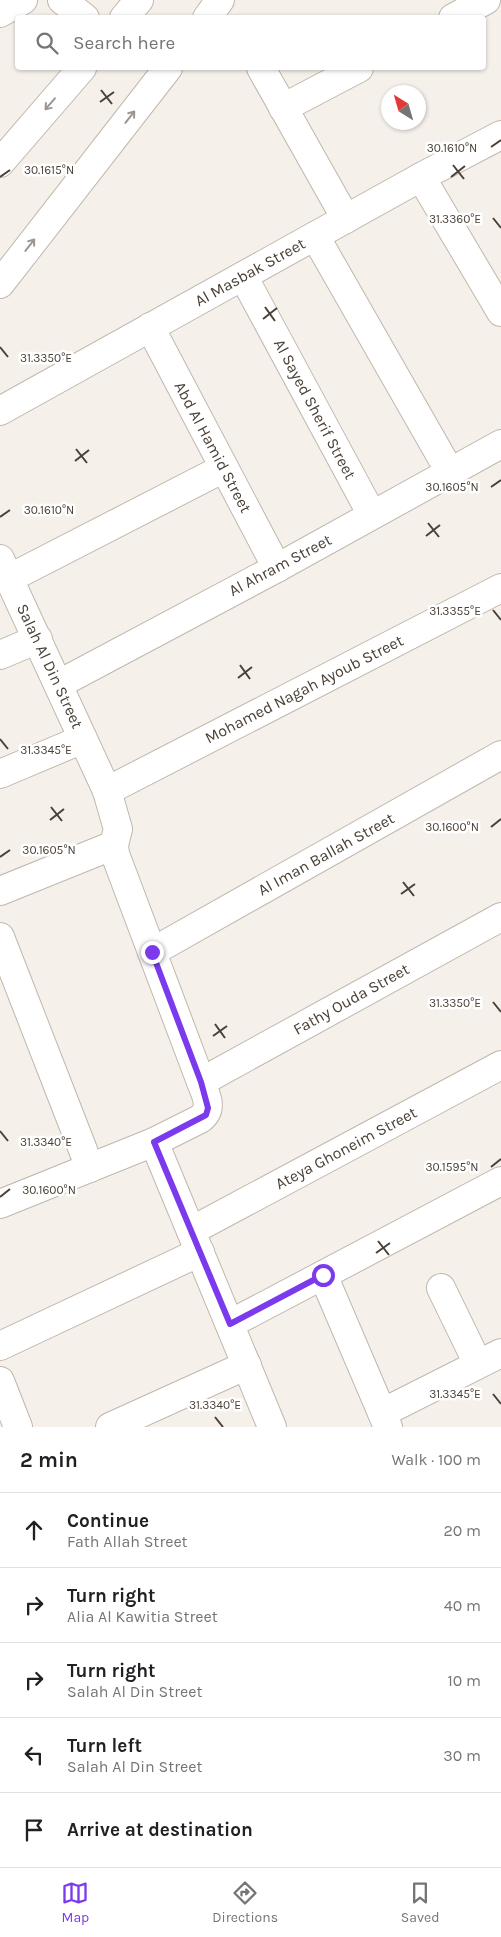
<!DOCTYPE html>
<meta charset="utf-8">
<style>
:root{--surface:#fff;--page:#f6f6f6;--text:#202124;--muted:#757577;--line:#e0e0e0;--accent:#7c3aed}
body{margin:0;font-family:Karla,sans-serif;background:var(--page);color:var(--text)}
.compass{position:absolute;left:381px;top:85px;width:45px;height:45px;border-radius:50%;background:var(--surface);box-shadow:0 1px 4px #0004;rotate:323deg}
.stop{position:absolute;width:15px;height:15px;margin:-11px;border:4px solid #7c3aed;border-radius:50%;background:#fff}
.stop.end{background:#7c3aed;border-color:#fff;box-shadow:0 1px 5px #0008}
.list{margin:0;padding:0;list-style:none}
h2{display:flex;justify-content:space-between;align-items:center;height:65px;margin:0;padding:0 20px;font-size:21px}
h2 small{font-size:16px;font-weight:400;color:var(--muted)}
.list li{display:grid;grid-template-columns:32px 1fr auto;gap:15px;align-items:center;box-sizing:border-box;height:75px;padding:0 20px;border-top:1px solid var(--line)}
.list b{display:block;font-size:19px;white-space:nowrap}
.list p{margin:0;font-size:16px;white-space:nowrap;color:var(--muted)}
.list em{font-size:16px;font-style:normal;color:var(--muted)}
.icon{flex:none;width:28px;height:28px;fill:none;stroke:currentColor;stroke-width:2;stroke-linecap:round;stroke-linejoin:round}
.map{position:relative;flex:none;width:501px;height:1427px;overflow:hidden}
.search{position:absolute;background:var(--surface);box-shadow:0 1px 4px #0004;left:15px;right:15px;top:15px;height:55px;display:flex;align-items:center;gap:12px;box-sizing:border-box;padding:0 18px;border-radius:5px;color:var(--muted);font-size:19px}
.sheet{height:440px;background:var(--surface)}
nav{display:flex;justify-content:space-around;align-items:center;box-sizing:border-box;height:70px;border-top:1px solid var(--line);background:var(--surface);font-size:14px;color:var(--muted)}
nav a{display:grid;justify-items:center;gap:2px}
nav .on{color:var(--accent)}
.map>svg:first-child{display:block}
.lines{fill:none;stroke-linecap:round;stroke-linejoin:round}
.minor-casing{stroke:#c1b7ac;stroke-width:30}
.minor{stroke:#fff;stroke-width:28}
.oneway{stroke:#9b9691}
.route{stroke:#7c3aed;stroke-width:6}
.ticks{fill:none;stroke:#4a4037;stroke-width:2}
.labels{text-anchor:middle;dominant-baseline:central;stroke-width:5;stroke-linejoin:round;paint-order:stroke}
.street-label{font-size:16px;fill:#4a4037;stroke:#fff}
.ticks-label{font-size:12px;text-anchor:middle;fill:#4a4037;stroke:#fff;stroke-width:5;stroke-linejoin:round;paint-order:stroke}
</style>
<div class="map">
<svg width="501" height="1427" viewBox="0 0 501 1427">
<rect width="100%" height="100%" fill="#f5f0ea"/>
<g class="lines">
<defs>
<g id="minor">
<path d="M 62,0 L 85,18"/>
<path d="M 0,13 L 23,0"/>
<path d="M 124,18 L 139,0"/>
<path d="M 207,18 L 220,0"/>
<path d="M 453,18 L 486,0"/>
<path d="M 261,68 L 346,219"/>
<path d="M 283,108 L 359,68"/>
<path d="M 0,163 L 82,68"/>
<path d="M 421,177 L 501,312"/>
<path d="M 315,236 L 450,472"/>
<path d="M 243,276 L 372,515"/>
<path d="M 0,284 L 168,68"/>
<path d="M 150,327 L 277,568"/>
<path d="M 0,411 L 421,177 L 501,135"/>
<path d="M 0,559 L 107,791 L 118,829 L 114,845 L 115,854 L 201,1082 C 206,1095 214,1109 200,1119 L 154,1142 L 0,1204"/>
<path d="M 10,578 L 224,468"/>
<path d="M 0,655 L 38,639"/>
<path d="M 59,684 L 277,568 L 501,444"/>
<path d="M 0,774 L 83,739"/>
<path d="M 107,791 L 501,588"/>
<path d="M 0,891 L 114,845"/>
<path d="M 0,937 L 90,1168"/>
<path d="M 152,952 L 501,755"/>
<path d="M 201,1082 L 501,917"/>
<path d="M 154,1142 L 272,1427"/>
<path d="M 191,1231 L 501,1065"/>
<path d="M 323,1275 L 388,1427"/>
<path d="M 441,1288 L 478,1364"/>
<path d="M 230,1324 L 501,1181"/>
<path d="M 0,1346 L 200,1252"/>
<path d="M 0,1381 L 18,1427"/>
<path d="M 382,1413 L 501,1353"/>
<path d="M 110,1427 L 247,1365"/>
</g>
</defs>
<use href="#minor" class="minor-casing"/>
<use href="#minor" class="minor"/>
</g>
<defs><path id="oneway-shaft" d="M-6 0H5M1.5-3L5.5 0L1.5 3" fill="none" stroke-width="1.6" stroke-linecap="round" stroke-linejoin="round" transform="scale(1.25)"/></defs>
<g class="oneway">
<use href="#oneway-shaft" transform="translate(50 104) rotate(131)"/>
<use href="#oneway-shaft" transform="translate(130 117) rotate(-52)"/>
<use href="#oneway-shaft" transform="translate(30 245) rotate(-52)"/>
</g>
<g class="lines">
<path class="route" d="M 152,952 L 201,1082 L 208,1108 L 206,1115 L 154,1142 L 230,1324 L 323,1275"/>
</g>
<path class="ticks" d="M 101,90 L 112,104M 100,102 L 114,92M 491,147 L 501,140M 453,165 L 464,179M 0,177 L 10,170M 451,177 L 465,166M 493,218 L 501,228M 265,307 L 275,321M 263,319 L 277,308M 0,347 L 8,357M 76,449 L 87,463M 75,461 L 89,450M 491,487 L 501,480M 0,517 L 10,510M 428,523 L 439,537M 426,536 L 440,525M 493,610 L 501,620M 240,665 L 250,679M 238,678 L 252,667M 0,739 L 8,749M 51,807 L 62,821M 50,820 L 64,809M 491,827 L 501,819M 0,857 L 10,850M 403,882 L 414,896M 401,894 L 415,884M 493,1002 L 501,1012M 215,1024 L 225,1038M 213,1036 L 227,1026M 0,1131 L 8,1141M 491,1167 L 501,1159M 0,1197 L 10,1189M 378,1241 L 389,1255M 376,1253 L 390,1243M 493,1394 L 501,1404M 215,1417 L 223,1427"/>
<g class="labels">
<g class="street-label">
<text transform="translate(250 272) rotate(-29)">Al Masbak Street</text>
<text transform="translate(315 409) rotate(62)">Al Sayed Sherif Street</text>
<text transform="translate(213 447) rotate(62)">Abd Al Hamid Street</text>
<text transform="translate(280 565) rotate(-28)">Al Ahram Street</text>
<text transform="translate(50 666) rotate(65)">Salah Al Din Street</text>
<text transform="translate(304 689) rotate(-27)">Mohamed Nagah Ayoub Street</text>
<text transform="translate(326 854) rotate(-29)">Al Iman Ballah Street</text>
<text transform="translate(351 999) rotate(-29)">Fathy Ouda Street</text>
<text transform="translate(346 1148) rotate(-28)">Ateya Ghoneim Street</text>
</g>
</g>
<g class="ticks-label">
<text x="452" y="152">30.1610°N</text>
<text x="49" y="174">30.1615°N</text>
<text x="455" y="223">31.3360°E</text>
<text x="46" y="362">31.3350°E</text>
<text x="452" y="491">30.1605°N</text>
<text x="49" y="514">30.1610°N</text>
<text x="455" y="615">31.3355°E</text>
<text x="46" y="754">31.3345°E</text>
<text x="452" y="831">30.1600°N</text>
<text x="49" y="854">30.1605°N</text>
<text x="455" y="1007">31.3350°E</text>
<text x="46" y="1146">31.3340°E</text>
<text x="452" y="1171">30.1595°N</text>
<text x="49" y="1194">30.1600°N</text>
<text x="455" y="1398">31.3345°E</text>
<text x="215" y="1409">31.3340°E</text>
</g>
</svg>
<svg class="compass" viewBox="-18 -18 36 36"><path d="M0-13l5 13h-10z" fill="#e53935"/><path d="M0 13l5-13h-10z" fill="#757577"/></svg>
<div class="stop" style="left:323px;top:1275px"></div>
<div class="stop end" style="left:152px;top:952px"></div>
<div class="search"><svg class="icon" aria-label="search" viewBox="0 0 24 24"><circle cx="10" cy="10" r="6"/><path d="M15 15l6 6"/></svg>Search here</div>
</div>
<section class="sheet">
<h2>2 min<small>Walk · 100 m</small></h2>
<ul class="list">
<li><svg class="icon" aria-label="ahead" viewBox="0 0 24 24"><path d="M12 20V5M6 11l6-6 6 6"/></svg><div><b>Continue</b><p>Fath Allah Street</p></div><em>20 m</em></li>
<li><svg class="icon" aria-label="right" viewBox="0 0 24 24"><path d="M7 20v-9h11M14 6l5 5-5 5"/></svg><div><b>Turn right</b><p>Alia Al Kawitia Street</p></div><em>40 m</em></li>
<li><svg class="icon" aria-label="right" viewBox="0 0 24 24"><path d="M7 20v-9h11M14 6l5 5-5 5"/></svg><div><b>Turn right</b><p>Salah Al Din Street</p></div><em>10 m</em></li>
<li><svg class="icon" aria-label="left" viewBox="0 0 24 24"><path d="M17 20v-9H6M10 6l-5 5 5 5"/></svg><div><b>Turn left</b><p>Salah Al Din Street</p></div><em>30 m</em></li>
<li><svg class="icon" aria-label="arrive" viewBox="0 0 24 24"><path d="M6 21V4h12l-3 4 3 4H6"/></svg><div><b>Arrive at destination</b></div></li>
</ul>
</section>
<nav>
<a class="on"><svg class="icon" aria-label="map" viewBox="0 0 24 24"><path d="M3 6l6-2 6 2 6-2v14l-6 2-6-2-6 2zM9 4v14M15 6v14"/></svg>Map</a>
<a><svg class="icon" aria-label="directions" viewBox="0 0 24 24"><path d="M12 3l9 9-9 9-9-9zM9 14v-3h6M13 9l2 2-2 2"/></svg>Directions</a>
<a><svg class="icon" aria-label="saved" viewBox="0 0 24 24"><path d="M7 4h10v16l-5-4-5 4z"/></svg>Saved</a>
</nav>
